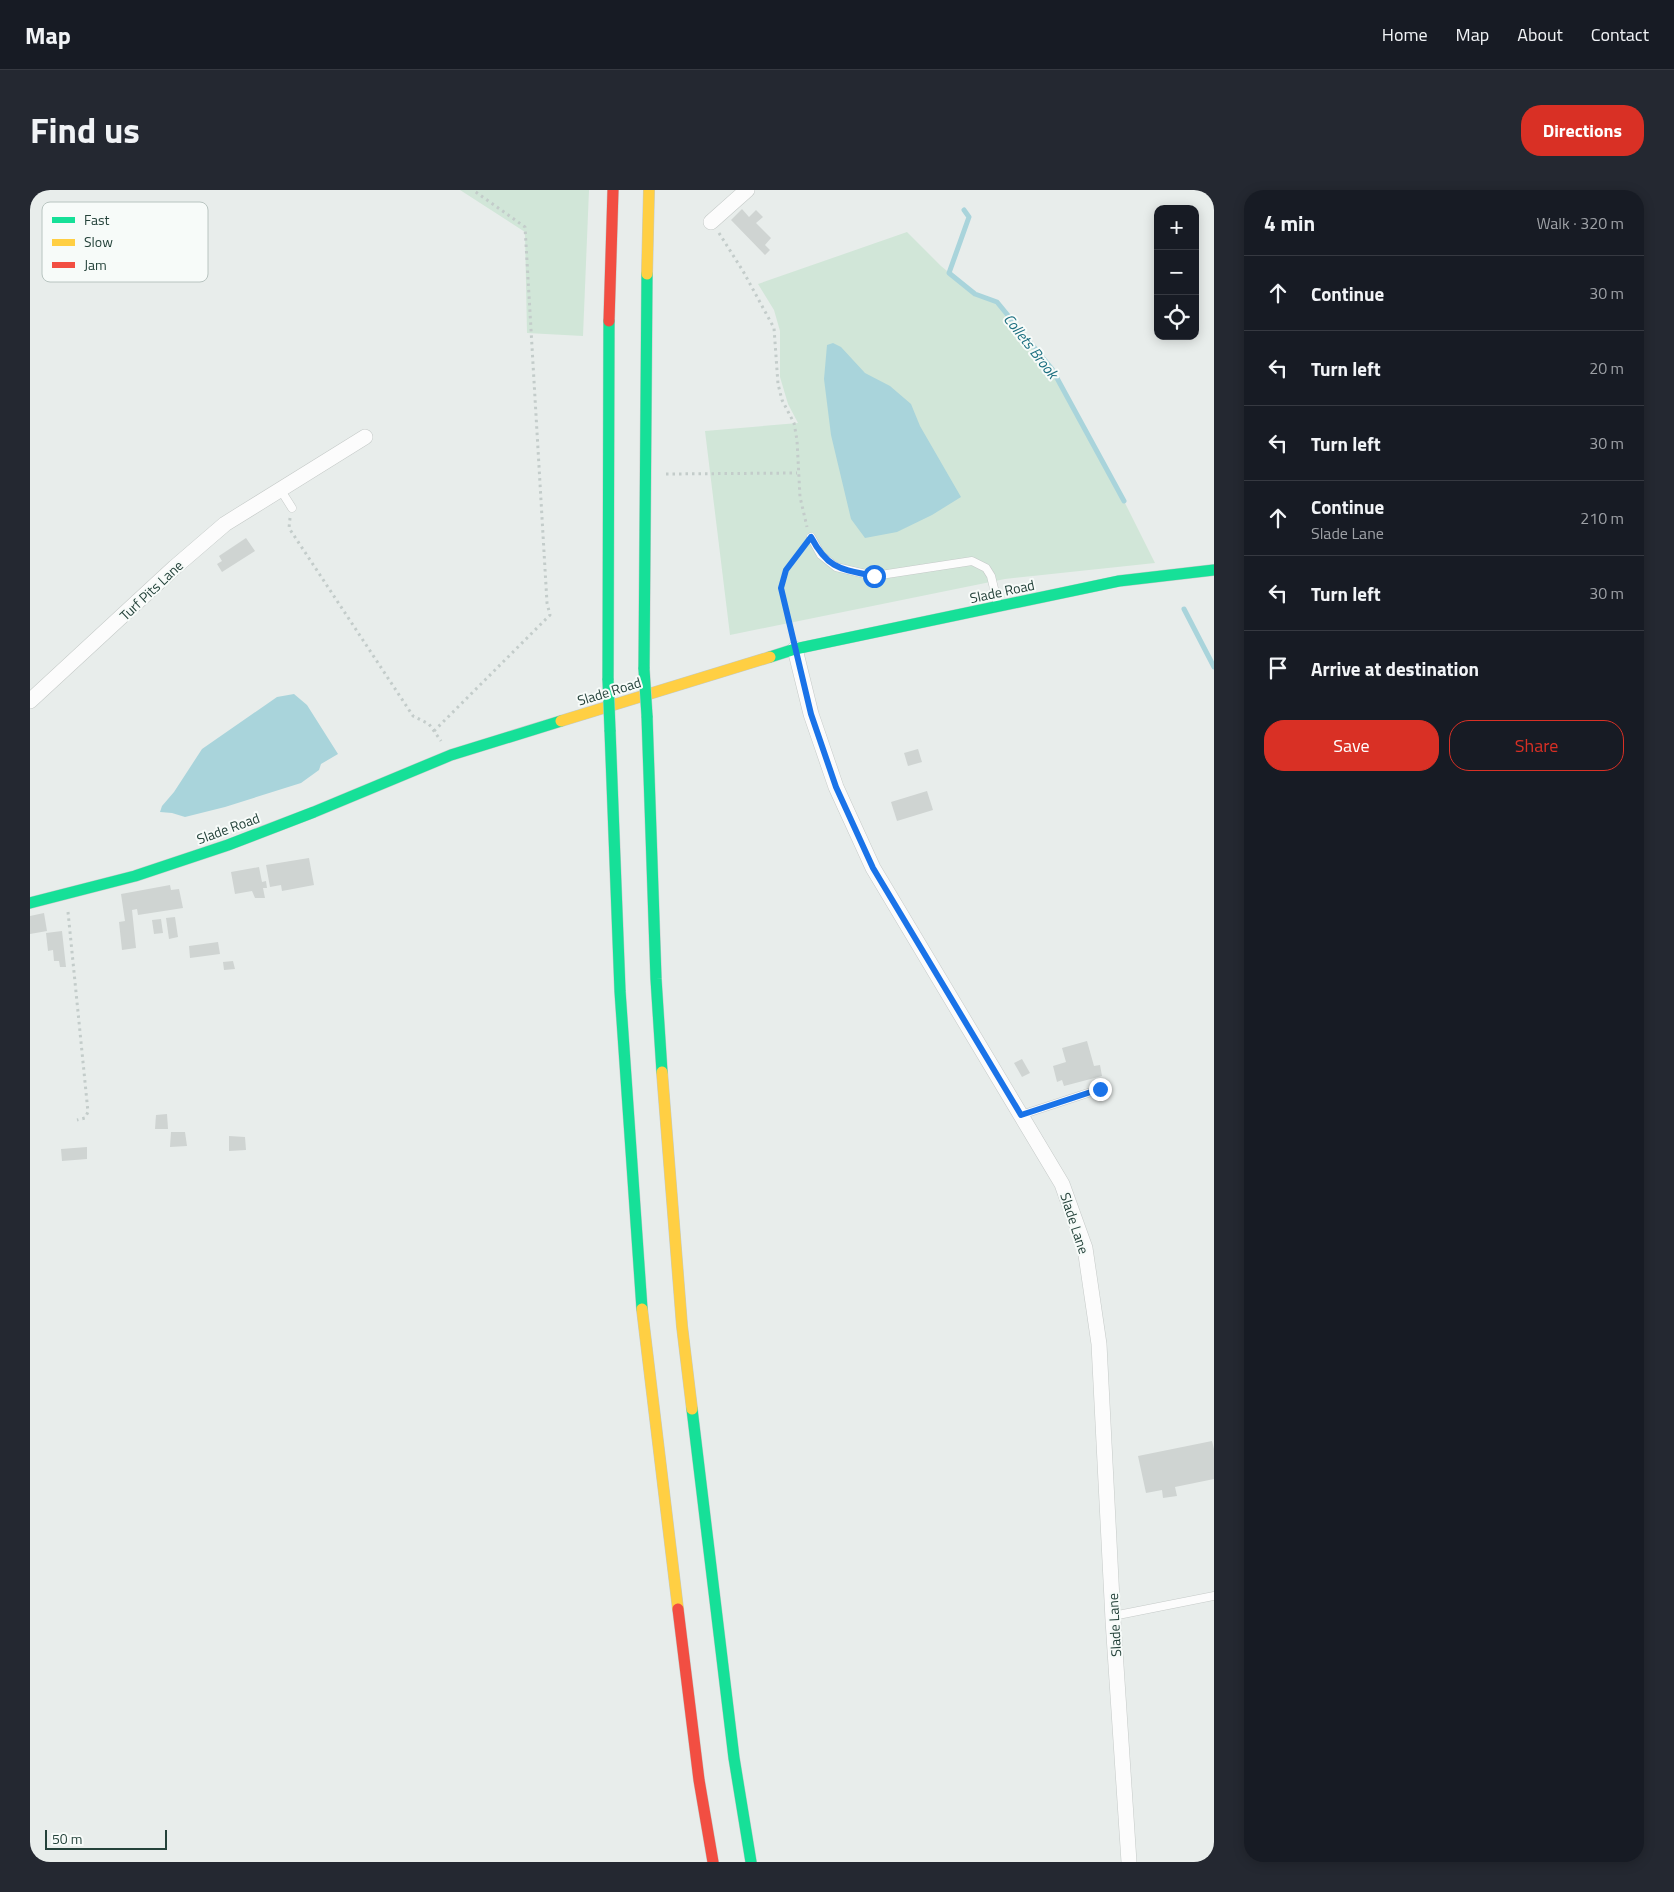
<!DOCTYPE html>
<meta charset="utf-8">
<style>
:root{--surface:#171b24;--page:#242831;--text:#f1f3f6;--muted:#9ea1a6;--line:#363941;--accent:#d93025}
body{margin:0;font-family:"Titillium Web",sans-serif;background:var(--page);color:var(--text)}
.controls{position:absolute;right:15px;top:15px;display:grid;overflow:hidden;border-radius:10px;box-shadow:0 2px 12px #0003}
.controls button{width:45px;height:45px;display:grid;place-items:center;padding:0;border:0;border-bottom:1px solid var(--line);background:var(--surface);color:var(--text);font:25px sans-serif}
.scale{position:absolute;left:15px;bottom:12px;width:122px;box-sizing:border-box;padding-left:5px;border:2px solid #24423a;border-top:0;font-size:14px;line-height:18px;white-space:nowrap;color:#24423a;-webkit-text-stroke:4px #f7fbf9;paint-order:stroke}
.stop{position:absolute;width:15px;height:15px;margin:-11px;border:4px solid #1a73e8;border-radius:50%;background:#fff}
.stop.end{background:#1a73e8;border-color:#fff;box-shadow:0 1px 5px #0008}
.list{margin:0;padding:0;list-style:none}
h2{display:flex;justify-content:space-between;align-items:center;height:65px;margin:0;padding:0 20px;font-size:21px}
h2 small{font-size:16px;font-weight:400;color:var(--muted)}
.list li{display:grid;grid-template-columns:32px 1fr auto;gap:15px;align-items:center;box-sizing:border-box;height:75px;padding:0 20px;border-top:1px solid var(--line)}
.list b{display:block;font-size:19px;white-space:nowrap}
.list p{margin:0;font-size:16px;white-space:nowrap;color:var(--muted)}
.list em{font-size:16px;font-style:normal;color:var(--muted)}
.actions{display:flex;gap:10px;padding:15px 20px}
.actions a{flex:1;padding:11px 0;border:1px solid var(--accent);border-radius:20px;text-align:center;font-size:18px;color:var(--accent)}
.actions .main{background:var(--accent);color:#fff}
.icon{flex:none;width:28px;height:28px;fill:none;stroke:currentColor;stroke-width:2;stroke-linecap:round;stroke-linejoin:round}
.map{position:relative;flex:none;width:1184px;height:1672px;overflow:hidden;border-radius:20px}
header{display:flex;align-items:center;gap:30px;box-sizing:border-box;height:70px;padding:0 25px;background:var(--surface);border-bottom:1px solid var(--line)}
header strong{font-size:24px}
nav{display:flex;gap:28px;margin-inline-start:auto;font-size:18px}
.intro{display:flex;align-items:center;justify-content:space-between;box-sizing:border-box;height:120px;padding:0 30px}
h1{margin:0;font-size:35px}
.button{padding:12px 22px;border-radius:20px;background:var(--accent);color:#fff;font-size:18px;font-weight:700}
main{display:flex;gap:30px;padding:0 30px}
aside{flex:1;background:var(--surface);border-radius:20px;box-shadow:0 2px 12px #0003}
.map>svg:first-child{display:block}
.green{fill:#d1e6d8}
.water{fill:#a9d4db}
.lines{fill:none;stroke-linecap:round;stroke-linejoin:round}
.stream{stroke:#a9d4db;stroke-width:5}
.building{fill:#cfd4d2}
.lane-casing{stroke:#c5cac8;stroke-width:9}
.street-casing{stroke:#c5cac8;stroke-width:16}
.fast-casing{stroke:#c3cbc8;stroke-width:12}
.slow-casing{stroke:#c3cbc8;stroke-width:12}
.jam-casing{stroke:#c3cbc8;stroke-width:12}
.path{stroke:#c3ccca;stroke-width:3;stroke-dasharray:2.5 4;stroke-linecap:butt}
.lane{stroke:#fcfcfc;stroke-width:8}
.street{stroke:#fcfcfc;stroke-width:15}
.fast{stroke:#16e098;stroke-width:11}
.slow{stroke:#ffcf43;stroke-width:11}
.jam{stroke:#f24e42;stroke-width:11}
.fast-bridge-casing{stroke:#c3ccc9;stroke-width:12;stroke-linecap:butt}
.fast-bridge{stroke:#16e098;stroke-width:11}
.route{stroke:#1a73e8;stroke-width:6}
.labels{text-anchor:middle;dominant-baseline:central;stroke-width:4;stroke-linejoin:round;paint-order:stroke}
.street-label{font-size:14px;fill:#24423a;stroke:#f7fbf9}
.water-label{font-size:15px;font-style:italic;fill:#1c6f80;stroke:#f7fbf9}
.key{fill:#f7fbf9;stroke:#b8c4c0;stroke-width:1}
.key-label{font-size:14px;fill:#24423a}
</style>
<header>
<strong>Map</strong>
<nav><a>Home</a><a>Map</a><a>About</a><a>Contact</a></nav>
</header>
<div class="intro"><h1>Find us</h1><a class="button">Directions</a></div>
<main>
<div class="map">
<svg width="1184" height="1672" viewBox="0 0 1184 1672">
<rect width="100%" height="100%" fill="#e8edeb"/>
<g class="green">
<path d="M 430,0 L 559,0 L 553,146 L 497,143 L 495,42 Z"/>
<path d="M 877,42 L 911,76 L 945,104 L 967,112 L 1022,179 L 1077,277 L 1125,373 L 975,389 L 700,445 L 675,241 L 768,233 L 758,214 L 750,187 L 750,141 L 744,120 L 728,94 Z"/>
</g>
<g class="water">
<path d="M 803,153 L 811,157 L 835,183 L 860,196 L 881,214 L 890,236 L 931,307 L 902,325 L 867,342 L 835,348 L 821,329 L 801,245 L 794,189 L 797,155 Z"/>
<path d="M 264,504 L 277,515 L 308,564 L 291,574 L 289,580 L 271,593 L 195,617 L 155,627 L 142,623 L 130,622 L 132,616 L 144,602 L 172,559 L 247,507 Z"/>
</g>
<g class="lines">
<g class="stream">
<path d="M 934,20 L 939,27 L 919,83 L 945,104 L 967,112 L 1022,179 L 1094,311"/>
<path d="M 1154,419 L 1184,477"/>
</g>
</g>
<g class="building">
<path d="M 712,19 L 719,27 L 726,20 L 733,27 L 726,33 L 741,48 L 735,55 L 740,60 L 735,65 L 701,30 Z"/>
<path d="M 216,348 L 225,361 L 192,382 L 187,374 L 192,371 L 189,366 Z"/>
<path d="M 888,559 L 892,572 L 878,576 L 874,563 Z"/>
<path d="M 897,601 L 903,620 L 867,631 L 861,612 Z"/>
<path d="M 279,668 L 284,695 L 252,701 L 251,695 L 240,697 L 236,675 Z"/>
<path d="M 229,677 L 232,692 L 236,691 L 237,698 L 233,698 L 235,708 L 225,708 L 222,701 L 205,704 L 201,682 Z"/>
<path d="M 140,695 L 141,700 L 149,699 L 153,718 L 108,725 L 107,719 L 102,720 L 106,758 L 92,760 L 89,732 L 95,731 L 91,704 Z"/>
<path d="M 14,723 L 17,741 L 0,744 L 0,726 Z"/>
<path d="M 145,727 L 148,747 L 139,749 L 136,728 Z"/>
<path d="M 131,729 L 133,743 L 124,744 L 122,730 Z"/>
<path d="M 32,741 L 36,777 L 30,777 L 29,771 L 24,771 L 23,760 L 18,761 L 16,743 Z"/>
<path d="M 188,752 L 190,764 L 160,768 L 159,756 Z"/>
<path d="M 203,771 L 205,779 L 194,780 L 193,772 Z"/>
<path d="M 1057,851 L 1064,876 L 1070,875 L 1072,886 L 1034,896 L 1032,890 L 1027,892 L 1023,876 L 1036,872 L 1032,858 Z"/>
<path d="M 992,869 L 1000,883 L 992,887 L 984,873 Z"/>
<path d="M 137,924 L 138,939 L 125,939 L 126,925 Z"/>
<path d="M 141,942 L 155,942 L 157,956 L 140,957 Z"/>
<path d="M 199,946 L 215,947 L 216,960 L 199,961 Z"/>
<path d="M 57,957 L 57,969 L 32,971 L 31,959 Z"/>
<path d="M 1182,1251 L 1184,1259 L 1184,1289 L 1145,1297 L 1147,1306 L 1133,1308 L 1132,1300 L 1116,1303 L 1108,1266 Z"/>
</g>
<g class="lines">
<defs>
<g id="lane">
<path d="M 250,299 L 262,318"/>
<path d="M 781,347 L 791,365 L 806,377 L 844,386 L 942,371 L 956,378 L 961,386 L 968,415"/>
<path d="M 991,925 L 1070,899"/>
<path d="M 1083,1426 L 1184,1406"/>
</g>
<g id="street">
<path d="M 681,32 L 717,0"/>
<path d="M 765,459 L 781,524 L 806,597 L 843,678 L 1032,994 L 1055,1058 L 1069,1154 L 1083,1430 L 1099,1672"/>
<path d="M 0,511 L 145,377 L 195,334 L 335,247"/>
</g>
<g id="fast">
<path d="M 740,467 L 765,459 L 1089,391 L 1184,380"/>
<path d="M 614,479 L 617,84"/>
<path d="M 578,490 L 579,131"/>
<path d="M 617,526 L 626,789 L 632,882"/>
<path d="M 580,540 L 590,801 L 612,1119"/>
<path d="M 0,713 L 105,686 L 198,655 L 284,622 L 421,565 L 531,531"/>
<path d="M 662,1219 L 704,1568 L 721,1672"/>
</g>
<g id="slow">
<path d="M 617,84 L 619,0"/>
<path d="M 531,531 L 740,467"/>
<path d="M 632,882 L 652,1136 L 662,1219"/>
<path d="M 612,1119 L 648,1419"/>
</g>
<g id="jam">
<path d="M 579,131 L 583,0"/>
<path d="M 648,1419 L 669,1590 L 683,1672"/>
</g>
</defs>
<use href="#lane" class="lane-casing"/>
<use href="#street" class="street-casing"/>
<use href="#fast" class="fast-casing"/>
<use href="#slow" class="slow-casing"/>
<use href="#jam" class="jam-casing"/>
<g class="path">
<path d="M 689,43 L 713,81 L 744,138 L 748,194 L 752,210 L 764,233 L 767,250 L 770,307 L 777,337"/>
<path d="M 636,284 L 767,283"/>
<path d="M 260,328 L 259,338 L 383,526 L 399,534 L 411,551"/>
<path d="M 762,441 L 751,398 L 756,380 L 774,355"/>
<path d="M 404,541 L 520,425 L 517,413 L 495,37 L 443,0"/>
<path d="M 38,722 L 58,922 L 55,928 L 47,930"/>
</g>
<use href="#lane" class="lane"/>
<use href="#street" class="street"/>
<use href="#fast" class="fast"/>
<use href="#slow" class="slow"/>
<use href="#jam" class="jam"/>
<defs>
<g id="fast-bridge">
<path d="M 614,479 L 617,526"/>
<path d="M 578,490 L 580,540"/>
</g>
</defs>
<use href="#fast-bridge" class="fast-bridge-casing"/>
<use href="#fast-bridge" class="fast-bridge"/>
</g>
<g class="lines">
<path class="route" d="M 844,386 C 810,379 798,379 781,347 L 756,380 L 751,398 L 781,524 L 806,597 L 843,678 L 991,925 L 1070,899"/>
</g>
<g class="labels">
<g class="street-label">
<text transform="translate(121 400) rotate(-43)">Turf Pits Lane</text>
<text transform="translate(972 401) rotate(-12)">Slade Road</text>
<text transform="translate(579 501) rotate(-17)">Slade Road</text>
<text transform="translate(198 638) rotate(-20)">Slade Road</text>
<text transform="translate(1045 1033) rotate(72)">Slade Lane</text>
<text transform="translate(1084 1435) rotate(-93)">Slade Lane</text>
</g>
<g class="water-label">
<text transform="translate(1001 156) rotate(52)">Collets Brook</text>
</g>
</g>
<rect x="12" y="12" width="166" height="80" rx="8" class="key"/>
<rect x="22" y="27" width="23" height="6" fill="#16e098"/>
<rect x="22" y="49" width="23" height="7" fill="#ffcf43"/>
<rect x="22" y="72" width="23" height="6" fill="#f24e42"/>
<g class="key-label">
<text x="54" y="35">Fast</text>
<text x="54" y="57">Slow</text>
<text x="54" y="80">Jam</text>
</g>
</svg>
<div class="controls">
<button>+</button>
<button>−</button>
<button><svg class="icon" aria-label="locate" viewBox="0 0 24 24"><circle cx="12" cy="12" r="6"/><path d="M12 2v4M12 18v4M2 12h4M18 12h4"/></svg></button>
</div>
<div class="scale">50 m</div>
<div class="stop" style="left:844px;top:386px"></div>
<div class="stop end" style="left:1070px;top:899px"></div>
</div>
<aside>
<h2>4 min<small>Walk · 320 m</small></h2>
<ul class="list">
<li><svg class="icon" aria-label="ahead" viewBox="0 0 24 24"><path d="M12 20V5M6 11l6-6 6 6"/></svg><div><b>Continue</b></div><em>30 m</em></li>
<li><svg class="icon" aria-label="left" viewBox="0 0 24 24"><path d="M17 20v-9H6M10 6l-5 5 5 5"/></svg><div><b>Turn left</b></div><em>20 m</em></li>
<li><svg class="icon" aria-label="left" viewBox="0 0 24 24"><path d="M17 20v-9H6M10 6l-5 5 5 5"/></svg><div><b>Turn left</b></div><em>30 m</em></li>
<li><svg class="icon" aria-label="ahead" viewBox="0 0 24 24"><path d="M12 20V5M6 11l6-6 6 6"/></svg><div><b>Continue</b><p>Slade Lane</p></div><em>210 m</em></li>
<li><svg class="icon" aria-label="left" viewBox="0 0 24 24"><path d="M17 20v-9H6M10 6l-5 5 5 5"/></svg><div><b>Turn left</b></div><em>30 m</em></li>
<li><svg class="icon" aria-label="arrive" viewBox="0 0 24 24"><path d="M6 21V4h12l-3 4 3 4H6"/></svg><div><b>Arrive at destination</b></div></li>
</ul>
<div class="actions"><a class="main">Save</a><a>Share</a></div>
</aside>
</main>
